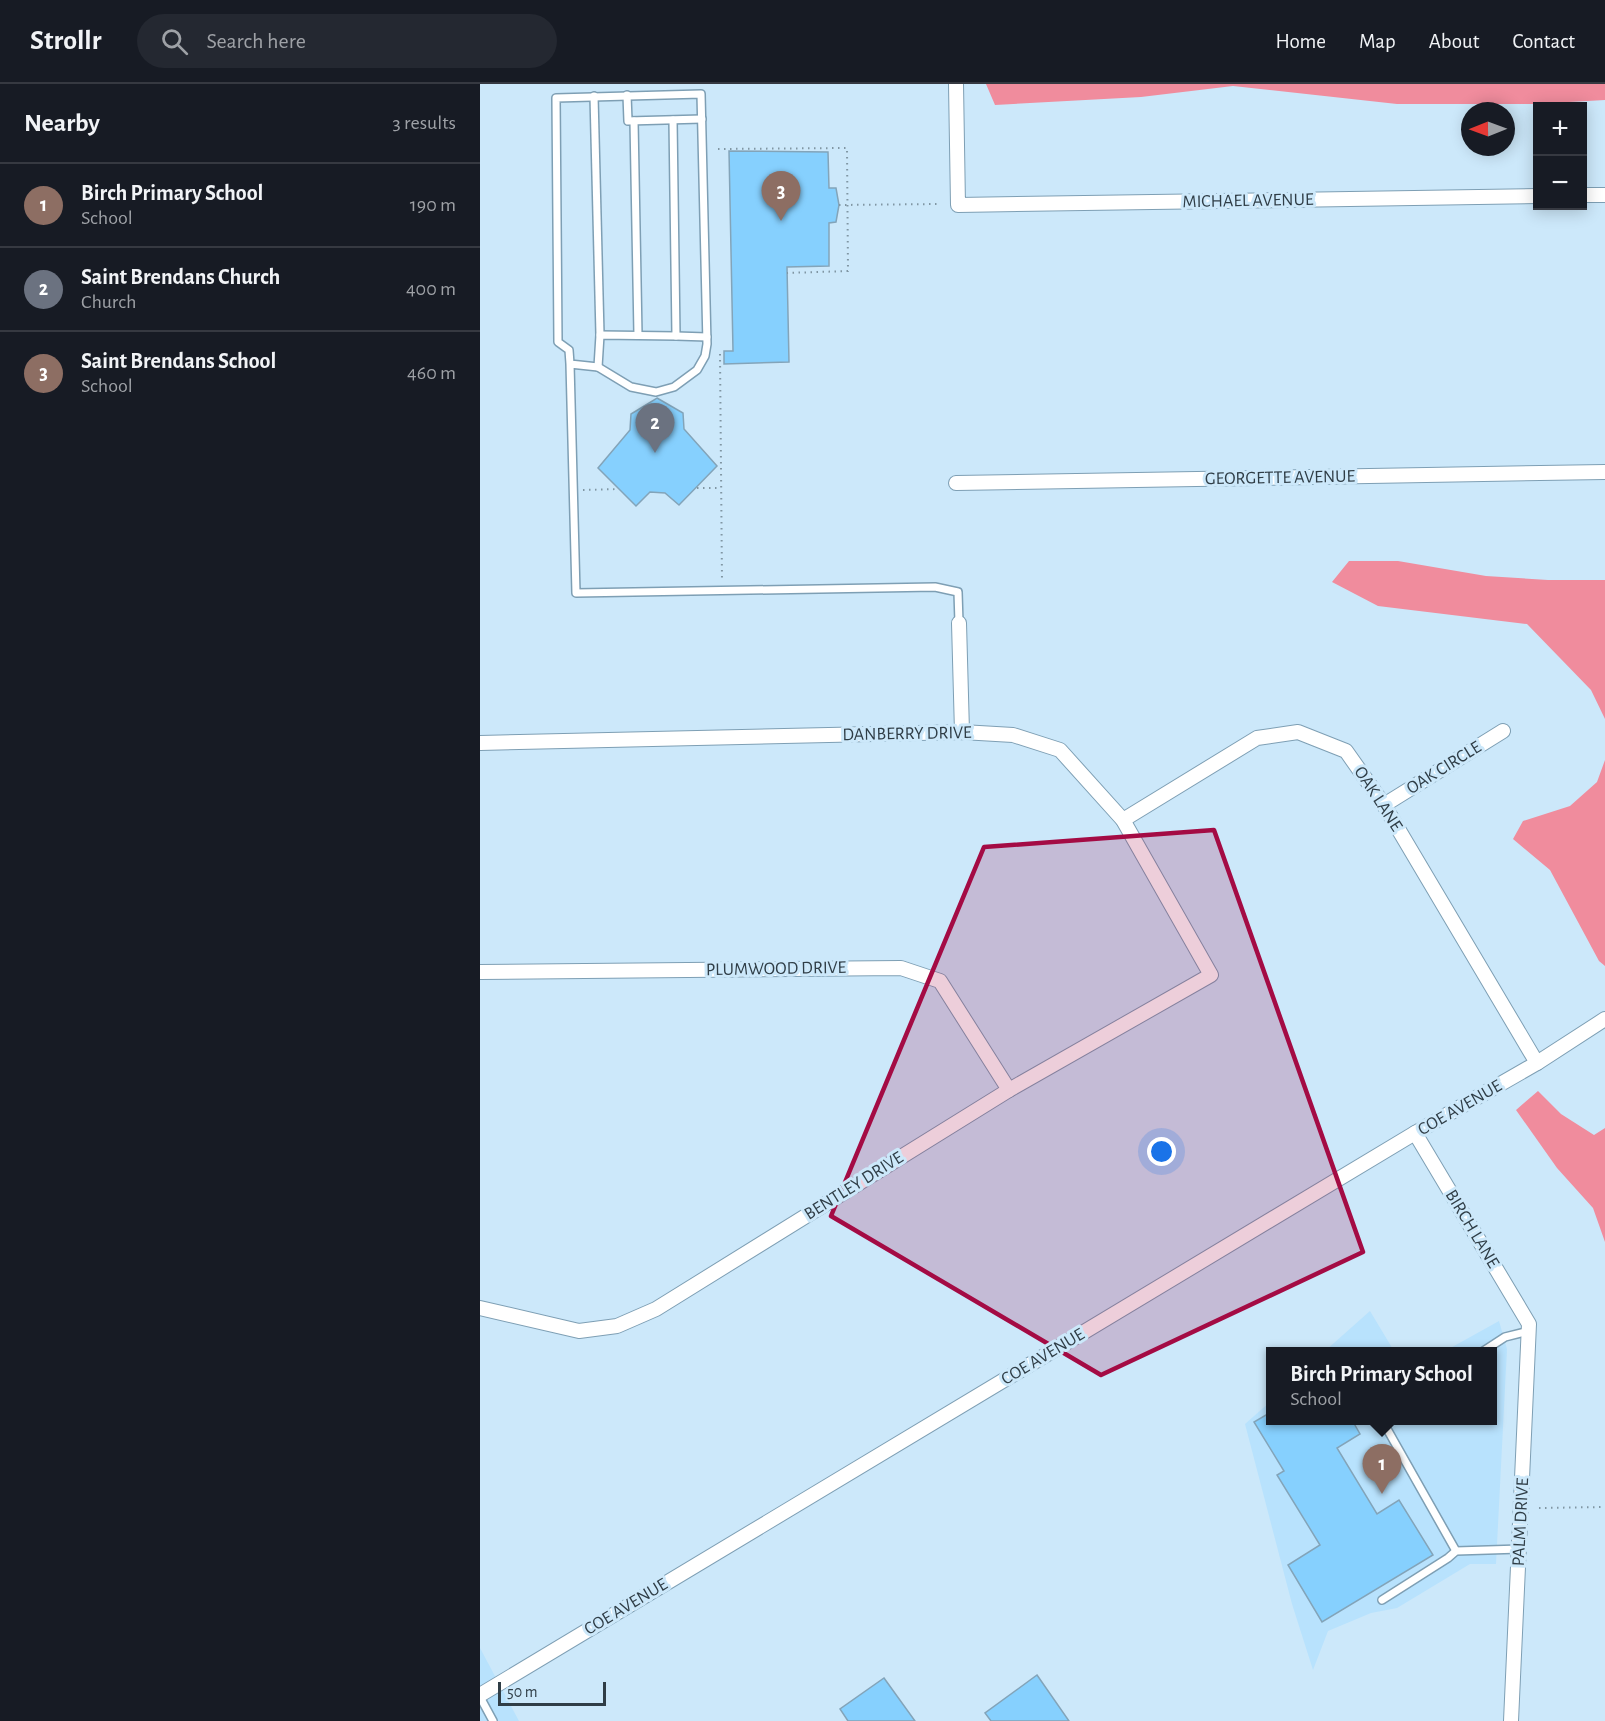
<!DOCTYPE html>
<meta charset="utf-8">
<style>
:root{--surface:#171b24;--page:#242831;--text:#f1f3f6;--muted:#9ea1a6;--line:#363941;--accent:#0b8043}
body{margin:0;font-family:"Alegreya Sans",sans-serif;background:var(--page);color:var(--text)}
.controls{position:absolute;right:18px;top:18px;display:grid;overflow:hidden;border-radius:0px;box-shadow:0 3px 15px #0003}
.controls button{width:54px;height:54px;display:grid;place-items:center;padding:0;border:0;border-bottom:2px solid var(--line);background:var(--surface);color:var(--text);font:30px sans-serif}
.compass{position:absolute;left:981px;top:18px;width:54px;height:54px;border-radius:50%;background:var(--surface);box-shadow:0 3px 15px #0003;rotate:269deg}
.scale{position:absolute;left:18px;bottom:15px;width:108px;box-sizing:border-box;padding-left:6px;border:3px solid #2f3d46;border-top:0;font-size:16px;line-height:21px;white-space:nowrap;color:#2f3d46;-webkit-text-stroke:4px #cce8fa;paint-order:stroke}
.you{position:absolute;left:682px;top:1068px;width:21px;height:21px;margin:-15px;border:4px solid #fff;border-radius:50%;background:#1a73e8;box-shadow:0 0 0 9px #1a73e833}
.badge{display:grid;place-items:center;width:39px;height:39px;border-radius:50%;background:var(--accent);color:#fff;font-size:20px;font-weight:700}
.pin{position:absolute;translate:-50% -50px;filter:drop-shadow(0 2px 3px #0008)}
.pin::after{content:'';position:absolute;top:32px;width:21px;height:18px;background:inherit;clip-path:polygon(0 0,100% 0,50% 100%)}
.popup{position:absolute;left:786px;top:1263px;width:231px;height:78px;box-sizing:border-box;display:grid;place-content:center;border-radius:0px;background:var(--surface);filter:drop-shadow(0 2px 4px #0005);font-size:20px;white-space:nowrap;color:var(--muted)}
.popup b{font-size:22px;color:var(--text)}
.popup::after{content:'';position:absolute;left:50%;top:100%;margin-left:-12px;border:12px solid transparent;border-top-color:var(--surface)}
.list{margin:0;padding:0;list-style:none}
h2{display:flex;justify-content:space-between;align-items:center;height:78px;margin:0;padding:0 24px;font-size:26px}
h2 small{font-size:20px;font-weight:400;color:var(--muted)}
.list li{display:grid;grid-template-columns:39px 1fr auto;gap:18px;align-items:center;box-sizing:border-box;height:84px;padding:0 24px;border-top:2px solid var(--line)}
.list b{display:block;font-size:22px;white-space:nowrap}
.list p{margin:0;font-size:20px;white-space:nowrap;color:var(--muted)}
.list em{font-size:20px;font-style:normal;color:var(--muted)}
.icon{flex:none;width:33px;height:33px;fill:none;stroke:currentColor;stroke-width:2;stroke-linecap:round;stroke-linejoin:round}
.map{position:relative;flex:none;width:1125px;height:1637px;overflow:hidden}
header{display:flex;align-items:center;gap:36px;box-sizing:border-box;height:84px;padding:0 30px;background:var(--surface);border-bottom:2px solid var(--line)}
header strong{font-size:28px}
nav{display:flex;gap:33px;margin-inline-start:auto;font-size:21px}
.search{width:420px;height:54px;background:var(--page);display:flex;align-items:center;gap:15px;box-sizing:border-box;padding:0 21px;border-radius:33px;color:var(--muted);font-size:22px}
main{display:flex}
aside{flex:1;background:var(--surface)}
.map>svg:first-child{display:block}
.built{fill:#b8e2fd}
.forest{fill:#f08c9d}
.building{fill:#86d0fe;stroke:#83a4b9;stroke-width:1.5}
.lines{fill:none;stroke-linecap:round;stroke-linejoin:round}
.service-casing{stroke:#7e9fb4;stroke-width:10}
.minor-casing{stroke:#7e9fb4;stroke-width:16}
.path{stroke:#8096a3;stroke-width:2;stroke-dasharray:1.5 4.5;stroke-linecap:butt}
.service{stroke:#fff;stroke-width:7}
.minor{stroke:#fff;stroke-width:14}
.marked{fill:#a40b44;fill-opacity:0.2;stroke:#a40b44;stroke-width:4.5;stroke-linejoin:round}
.labels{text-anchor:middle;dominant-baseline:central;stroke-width:6;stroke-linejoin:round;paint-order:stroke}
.street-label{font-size:18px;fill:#2f3d46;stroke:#cce8fa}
</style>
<header>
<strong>Strollr</strong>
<div class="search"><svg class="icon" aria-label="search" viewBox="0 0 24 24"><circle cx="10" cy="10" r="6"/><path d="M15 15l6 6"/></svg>Search here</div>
<nav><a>Home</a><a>Map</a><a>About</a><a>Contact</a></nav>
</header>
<main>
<aside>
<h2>Nearby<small>3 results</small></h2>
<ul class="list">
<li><span class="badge" style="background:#8d6e63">1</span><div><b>Birch Primary School</b><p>School</p></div><em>190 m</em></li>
<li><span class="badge" style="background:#6b7280">2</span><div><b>Saint Brendans Church</b><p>Church</p></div><em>400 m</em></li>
<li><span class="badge" style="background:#8d6e63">3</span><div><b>Saint Brendans School</b><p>School</p></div><em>460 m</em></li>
</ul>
</aside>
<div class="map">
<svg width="1125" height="1637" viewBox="0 0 1125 1637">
<rect width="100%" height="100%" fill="#cce8fa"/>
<g class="built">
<path d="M 890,1227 L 914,1267 L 845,1267 Z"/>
<path d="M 1019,1237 L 1027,1265 L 1016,1480 L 990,1480 L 917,1524 L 891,1529 L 848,1547 L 833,1586 L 812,1520 L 765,1340 L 791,1317 L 791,1336 L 1013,1336 L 1013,1268 L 965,1267 Z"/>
<path d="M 0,1564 L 39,1637 L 0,1637 Z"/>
</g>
<g class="forest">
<path d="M 506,0 L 1125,0 L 1125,16 L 1053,20 L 917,20 L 753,2 L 661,13 L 515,21 Z"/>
<path d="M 869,477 L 918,477 L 1006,492 L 1068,496 L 1125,496 L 1125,635 L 1111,606 L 1047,540 L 898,522 L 852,498 Z"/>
<path d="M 1125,676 L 1125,882 L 1119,877 L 1070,786 L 1033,755 L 1043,737 L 1090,722 L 1117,698 Z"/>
<path d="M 1058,1007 L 1081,1030 L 1114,1051 L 1125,1044 L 1125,1158 L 1113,1124 L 1077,1084 L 1036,1026 Z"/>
</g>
<g class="building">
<path d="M 249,67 L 348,68 L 349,104 L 356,104 L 359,121 L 356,138 L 349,139 L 349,182 L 307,183 L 309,278 L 244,280 L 244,267 L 253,267 Z"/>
<path d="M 177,314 L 203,329 L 204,345 L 237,382 L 199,421 L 185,409 L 170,408 L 156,422 L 118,384 L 150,346 L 151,330 Z"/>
<path d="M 791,1328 L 791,1336 L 872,1336 L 880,1350 L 857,1364 L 897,1430 L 919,1416 L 953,1471 L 842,1538 L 808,1481 L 840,1461 L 797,1391 L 804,1387 L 774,1338 Z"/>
<path d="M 557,1591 L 589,1637 L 511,1637 L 505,1629 Z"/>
<path d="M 404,1594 L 435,1637 L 368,1637 L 360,1625 Z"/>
</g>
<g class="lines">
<defs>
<g id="service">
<path d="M 147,11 L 148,37 L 222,35"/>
<path d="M 114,12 L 120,251"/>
<path d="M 154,37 L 158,251"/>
<path d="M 196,252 L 227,253"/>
<path d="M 90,280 L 89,266 L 78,258 L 76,14 L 221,10 L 227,260 L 225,272 L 217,286 L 194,303 L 176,308 L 151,303 L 118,283 L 90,280 L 96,509 L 455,503 L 478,508 L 479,539"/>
<path d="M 118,283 L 120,251 L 196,252 L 193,36"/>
<path d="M 1002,1268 L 1025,1253 L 1049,1247"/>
<path d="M 902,1336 L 976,1467"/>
<path d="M 902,1516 L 968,1474 L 976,1467 L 1040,1465"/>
<path d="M 0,1613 L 13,1637"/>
</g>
<g id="minor">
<path d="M 476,0 L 478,121 L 1058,112"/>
<path d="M 1102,111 L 1125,111"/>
<path d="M 476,399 L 1125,388"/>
<path d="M 479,539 L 482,648"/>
<path d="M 0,659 L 482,648 L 533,651 L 580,666 L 643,736 L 731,891 L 529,1006 L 176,1225 L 137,1242 L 99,1247 L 0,1224"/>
<path d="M 904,721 L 1023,647"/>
<path d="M 643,736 L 777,654 L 818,648 L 866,667 L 904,721 L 1057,979"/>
<path d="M 0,888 L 421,884 L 460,897 L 529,1006"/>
<path d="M 935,1049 L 1049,1240 L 1031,1637"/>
<path d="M 0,1611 L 935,1049 L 1057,979 L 1125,935"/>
</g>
</defs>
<use href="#service" class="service-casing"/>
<use href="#minor" class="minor-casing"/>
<g class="path">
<path d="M 238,65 L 367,64 L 368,187 L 307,189"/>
<path d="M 359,121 L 459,120"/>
<path d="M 240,270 L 242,497"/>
<path d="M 217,404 L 241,404"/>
<path d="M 103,406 L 139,405"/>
<path d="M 1059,1424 L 1125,1423"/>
</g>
<use href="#service" class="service"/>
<use href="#minor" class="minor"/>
</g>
<path class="marked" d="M 734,746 L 883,1168 L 621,1291 L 351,1132 L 504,763 Z"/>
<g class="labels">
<g class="street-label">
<text transform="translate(768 117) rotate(-1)">MICHAEL AVENUE</text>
<text transform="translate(800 394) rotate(-1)">GEORGETTE AVENUE</text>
<text transform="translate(427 650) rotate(-1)">DANBERRY DRIVE</text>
<text transform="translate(964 684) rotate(-32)">OAK CIRCLE</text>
<text transform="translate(898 715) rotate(57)">OAK LANE</text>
<text transform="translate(296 885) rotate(-1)">PLUMWOOD DRIVE</text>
<text transform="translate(980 1024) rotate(-30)">COE AVENUE</text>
<text transform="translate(374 1102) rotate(-32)">BENTLEY DRIVE</text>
<text transform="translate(992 1145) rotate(59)">BIRCH LANE</text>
<text transform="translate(563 1273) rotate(-31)">COE AVENUE</text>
<text transform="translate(1041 1438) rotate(-87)">PALM DRIVE</text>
<text transform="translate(146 1523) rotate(-31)">COE AVENUE</text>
</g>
</g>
</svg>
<div class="controls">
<button>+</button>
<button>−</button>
</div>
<svg class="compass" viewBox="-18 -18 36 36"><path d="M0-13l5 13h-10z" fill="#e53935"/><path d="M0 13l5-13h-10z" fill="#9ea1a6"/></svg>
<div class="scale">50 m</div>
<div class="you"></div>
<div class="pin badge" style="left:902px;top:1410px;background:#8d6e63">1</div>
<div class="popup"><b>Birch Primary School</b>School</div>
<div class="pin badge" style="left:175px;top:369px;background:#6b7280">2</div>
<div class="pin badge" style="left:301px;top:137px;background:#8d6e63">3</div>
</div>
</main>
